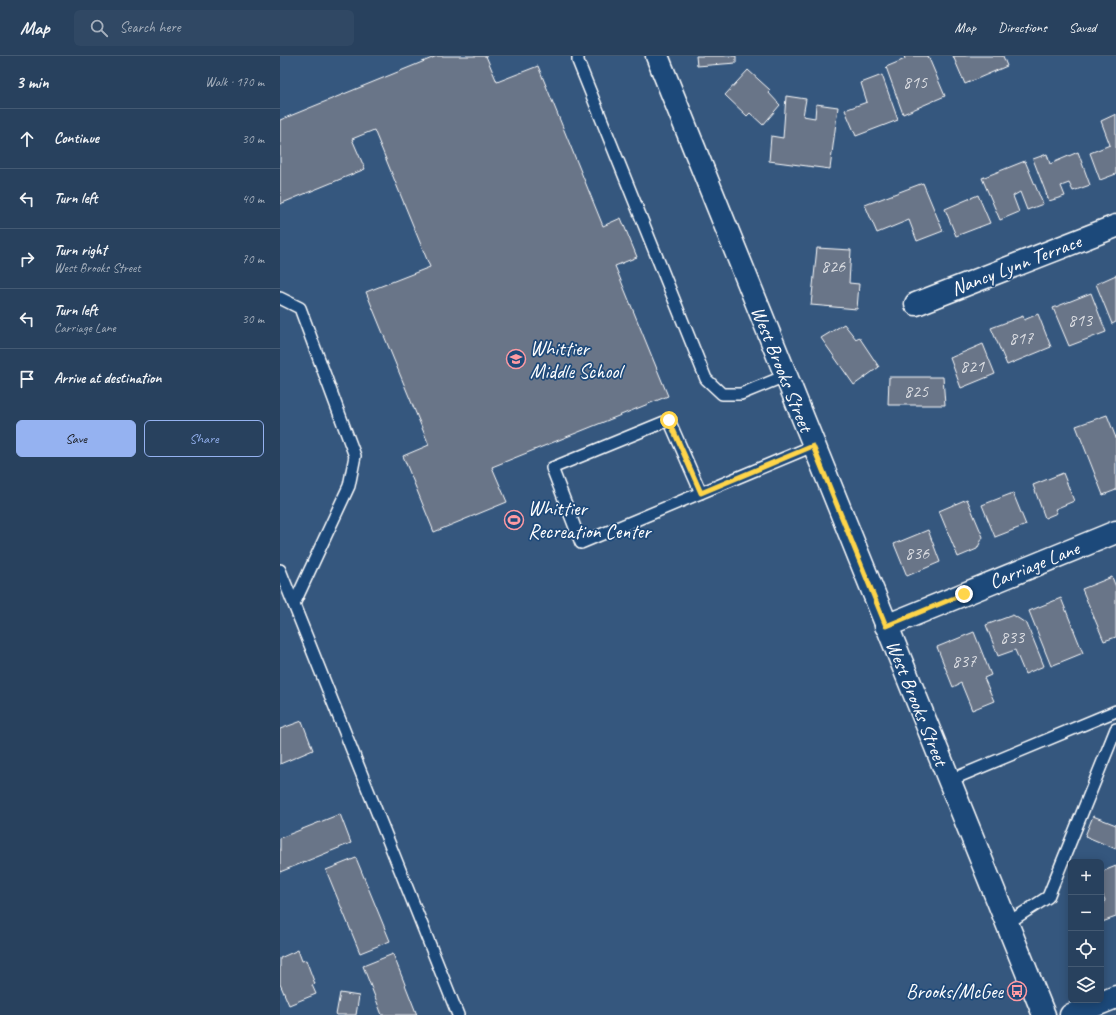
<!DOCTYPE html>
<meta charset="utf-8">
<style>
:root{--surface:#28415e;--page:#304864;--text:#f1f3f6;--muted:#a5afbc;--line:#445a73;--accent:#95b2f1}
body{margin:0;font-family:Caveat,sans-serif;background:var(--page);color:var(--text)}
.controls{position:absolute;right:12px;bottom:12px;display:grid;overflow:hidden;border-radius:6px;box-shadow:0 2px 10px #0003}
.controls button{width:36px;height:36px;display:grid;place-items:center;padding:0;border:0;border-bottom:1px solid var(--line);background:var(--surface);color:var(--text);font:20px sans-serif}
.stop{position:absolute;width:12px;height:12px;margin:-9px;border:3px solid #ffd54a;border-radius:50%;background:#fff}
.stop.end{background:#ffd54a;border-color:#fff;box-shadow:0 1px 4px #0008}
.list{margin:0;padding:0;list-style:none}
h2{display:flex;justify-content:space-between;align-items:center;height:52px;margin:0;padding:0 16px;font-size:17px}
h2 small{font-size:13px;font-weight:400;color:var(--muted)}
.list li{display:grid;grid-template-columns:26px 1fr auto;gap:12px;align-items:center;box-sizing:border-box;height:60px;padding:0 16px;border-top:1px solid var(--line)}
.list b{display:block;font-size:15px;white-space:nowrap}
.list p{margin:0;font-size:13px;white-space:nowrap;color:var(--muted)}
.list em{font-size:13px;font-style:normal;color:var(--muted)}
.actions{display:flex;gap:8px;padding:12px 16px}
.actions a{flex:1;padding:9px 0;border:1px solid var(--accent);border-radius:6px;text-align:center;font-size:14px;color:var(--accent)}
.actions .main{background:var(--accent);color:#111}
.icon{flex:none;width:22px;height:22px;fill:none;stroke:currentColor;stroke-width:2;stroke-linecap:round;stroke-linejoin:round}
.map{position:relative;flex:none;width:836px;height:959px;overflow:hidden}
header{display:flex;align-items:center;gap:24px;box-sizing:border-box;height:56px;padding:0 20px;background:var(--surface);border-bottom:1px solid var(--line)}
header strong{font-size:19px}
nav{display:flex;gap:22px;margin-inline-start:auto;font-size:14px}
.search{width:280px;height:36px;background:var(--page);display:flex;align-items:center;gap:10px;box-sizing:border-box;padding:0 14px;border-radius:6px;color:var(--muted);font-size:15px}
main{display:flex}
aside{flex:1;background:var(--surface)}
.map>svg:first-child{display:block}
.building{fill:#697488;stroke:#fff}
.lines{fill:none;stroke-linecap:round;stroke-linejoin:round}
.service-casing{stroke:#fff;stroke-width:14}
.minor-casing{stroke:#fff;stroke-width:25}
.tertiary-casing{stroke:#fff;stroke-width:25}
.service{stroke:#1f4a7a;stroke-width:11}
.minor{stroke:#1f4a7a;stroke-width:22}
.tertiary{stroke:#1f4a7a;stroke-width:22}
.route{stroke:#ffd54a;stroke-width:5}
.labels{text-anchor:middle;dominant-baseline:central;stroke-width:3.5;stroke-linejoin:round;paint-order:stroke}
.number-label{font-size:18px;fill:#dadce1}
.street-label{font-size:20px;fill:#fff;stroke:#1f4a7a}
.poi-label{font-size:20px;fill:#fff;stroke:#1f4a7a;text-anchor:start}
</style>
<header>
<strong>Map</strong>
<div class="search"><svg class="icon" aria-label="search" viewBox="0 0 24 24"><circle cx="10" cy="10" r="6"/><path d="M15 15l6 6"/></svg>Search here</div>
<nav><a>Map</a><a>Directions</a><a>Saved</a></nav>
</header>
<main>
<aside>
<h2>3 min<small>Walk · 170 m</small></h2>
<ul class="list">
<li><svg class="icon" aria-label="ahead" viewBox="0 0 24 24"><path d="M12 20V5M6 11l6-6 6 6"/></svg><div><b>Continue</b></div><em>30 m</em></li>
<li><svg class="icon" aria-label="left" viewBox="0 0 24 24"><path d="M17 20v-9H6M10 6l-5 5 5 5"/></svg><div><b>Turn left</b></div><em>40 m</em></li>
<li><svg class="icon" aria-label="right" viewBox="0 0 24 24"><path d="M7 20v-9h11M14 6l5 5-5 5"/></svg><div><b>Turn right</b><p>West Brooks Street</p></div><em>70 m</em></li>
<li><svg class="icon" aria-label="left" viewBox="0 0 24 24"><path d="M17 20v-9H6M10 6l-5 5 5 5"/></svg><div><b>Turn left</b><p>Carriage Lane</p></div><em>30 m</em></li>
<li><svg class="icon" aria-label="arrive" viewBox="0 0 24 24"><path d="M6 21V4h12l-3 4 3 4H6"/></svg><div><b>Arrive at destination</b></div></li>
</ul>
<div class="actions"><a class="main">Save</a><a>Share</a></div>
</aside>
<div class="map">
<svg width="836" height="959" viewBox="0 0 836 959">
<rect width="100%" height="100%" fill="#35577e"/>
<filter id="ink" filterUnits="userSpaceOnUse"><feTurbulence type="fractalNoise" baseFrequency=".025" numOctaves="2"/><feDisplacementMap in="SourceGraphic" scale="8" xChannelSelector="R" yChannelSelector="G"/><feConvolveMatrix kernelMatrix="1 2 1 2 8 2 1 2 1" color-interpolation-filters="sRGB"/></filter>
<g filter="url(#ink)">
<g class="building">
<path d="M 157,0 L 206,0 L 217,26 L 258,10 L 323,170 L 341,162 L 357,201 L 335,210 L 388,340 L 212,411 L 227,446 L 154,476 L 123,400 L 149,389 L 86,236 L 150,211 L 94,74 L 72,83 L 85,113 L 0,148 L 0,64 Z"/>
<path d="M 416,0 L 456,0 L 456,7 L 417,10 Z"/>
<path d="M 624,0 L 648,0 L 665,40 L 623,58 L 606,11 L 625,3 Z"/>
<path d="M 673,0 L 723,0 L 727,10 L 685,28 Z"/>
<path d="M 468,14 L 490,34 L 488,36 L 500,49 L 483,69 L 470,57 L 467,60 L 445,39 Z"/>
<path d="M 602,19 L 618,64 L 576,80 L 565,54 L 587,46 L 581,27 Z"/>
<path d="M 506,40 L 526,43 L 523,60 L 535,62 L 536,48 L 558,51 L 550,113 L 489,105 L 491,80 L 503,82 Z"/>
<path d="M 836,58 L 836,118 L 820,124 L 810,97 L 830,89 L 821,65 Z"/>
<path d="M 798,96 L 810,129 L 793,135 L 789,127 L 781,130 L 785,140 L 769,145 L 753,103 L 767,98 L 770,108 Z"/>
<path d="M 745,105 L 763,148 L 747,154 L 740,136 L 733,140 L 739,156 L 720,164 L 702,122 Z"/>
<path d="M 643,127 L 663,175 L 637,185 L 629,164 L 597,177 L 585,149 Z"/>
<path d="M 698,139 L 710,167 L 676,180 L 665,153 Z"/>
<path d="M 537,192 L 571,194 L 569,227 L 579,228 L 577,253 L 531,249 Z"/>
<path d="M 836,219 L 836,266 L 832,268 L 816,228 Z"/>
<path d="M 811,237 L 826,276 L 789,290 L 773,252 Z"/>
<path d="M 758,258 L 771,291 L 727,309 L 711,272 L 743,260 L 744,264 Z"/>
<path d="M 564,268 L 576,283 L 579,281 L 599,311 L 574,329 L 541,282 Z"/>
<path d="M 703,288 L 715,318 L 681,332 L 670,302 Z"/>
<path d="M 609,321 L 663,321 L 665,349 L 608,349 Z"/>
<path d="M 827,359 L 836,382 L 836,434 L 823,439 L 796,370 Z"/>
<path d="M 783,417 L 794,445 L 775,453 L 777,457 L 765,462 L 753,429 Z"/>
<path d="M 733,437 L 746,469 L 715,481 L 702,449 Z"/>
<path d="M 687,443 L 703,481 L 697,493 L 678,501 L 659,455 Z"/>
<path d="M 648,474 L 660,506 L 627,520 L 614,488 Z"/>
<path d="M 832,521 L 836,531 L 836,581 L 824,585 L 802,533 Z"/>
<path d="M 781,542 L 803,597 L 771,610 L 749,555 Z"/>
<path d="M 733,559 L 747,568 L 764,610 L 745,618 L 735,594 L 718,600 L 706,569 Z"/>
<path d="M 694,576 L 711,619 L 704,622 L 714,645 L 692,654 L 681,627 L 673,631 L 657,591 Z"/>
<path d="M 22,665 L 33,694 L 0,708 L 0,673 Z"/>
<path d="M 60,758 L 71,787 L 0,816 L 0,782 Z"/>
<path d="M 813,760 L 836,769 L 836,793 L 805,780 Z"/>
<path d="M 76,802 L 110,885 L 80,897 L 46,814 Z"/>
<path d="M 836,810 L 836,861 L 822,866 L 821,854 L 825,844 L 821,835 L 821,816 Z"/>
<path d="M 18,894 L 22,905 L 26,904 L 35,928 L 32,929 L 36,938 L 9,949 L 0,928 L 0,902 Z"/>
<path d="M 113,898 L 137,959 L 102,959 L 83,910 Z"/>
<path d="M 60,937 L 79,940 L 76,959 L 56,959 Z"/>
</g>
<g class="lines">
<defs>
<g id="service">
<path d="M 298,0 L 298,5 L 426,323 L 442,338 L 461,338 L 505,320"/>
<path d="M 0,242 L 20,252 L 75,400 L 69,430 L 14,548"/>
<path d="M 421,437 L 389,364 L 272,412 L 301,487 L 533,390"/>
<path d="M 0,514 L 178,959"/>
<path d="M 668,725 L 836,655"/>
<path d="M 726,868 L 768,841 L 836,673"/>
</g>
<g id="minor">
<path d="M 636,248 L 836,170"/>
<path d="M 606,570 L 836,476"/>
<path d="M 791,959 L 836,941"/>
</g>
<path id="tertiary" d="M 377,0 L 764,959"/>
</defs>
<use href="#service" class="service-casing"/>
<use href="#minor" class="minor-casing"/>
<use href="#tertiary" class="tertiary-casing"/>
<use href="#service" class="service"/>
<use href="#minor" class="minor"/>
<use href="#tertiary" class="tertiary"/>
</g>
</g>
<g class="lines" filter="url(#ink)">
<path class="route" d="M 389,364 L 421,437 L 533,390 L 606,570 L 684,538"/>
</g>
<defs>
<symbol id="school-ring" viewBox="-11 -11 22 22"><circle r="9.5" fill="#1f4a7a" stroke="#ff9aa2" stroke-width="1.5"/><path d="M0-5L7-2L0 1L-7-2ZM-4 1L0 2.5L4 1V4Q0 6-4 4Z" fill="#ff9aa2"/></symbol>
<symbol id="stadium-ring" viewBox="-11 -11 22 22"><circle r="9.5" fill="#1f4a7a" stroke="#ff9aa2" stroke-width="1.5"/><path d="M0-5a6.5 5 0 1 0 0 10a6.5 5 0 1 0 0-10ZM-3.5-1.8h7v3.6h-7Z" fill="#ff9aa2"/></symbol>
<symbol id="bus-ring" viewBox="-11 -11 22 22"><circle r="9.5" fill="#1f4a7a" stroke="#ff9aa2" stroke-width="1.5"/><path d="M-5-6H5V4H4V6H2V4H-2V6H-4V4H-5ZM-3.5-4V0h7V-4ZM-3.5 1.2v1.5H-2V1.2ZM2 1.2v1.5H3.5V1.2Z" fill="#ff9aa2"/></symbol>
</defs>
<g fill-rule="evenodd">
<use href="#school-ring" x="225" y="292" width="22" height="22"/>
<use href="#stadium-ring" x="223" y="453" width="22" height="22"/>
<use href="#bus-ring" x="726" y="924" width="22" height="22"/>
</g>
<g class="labels">
<g class="number-label">
<text x="635" y="26">815</text>
<text x="553" y="210">826</text>
<text x="800" y="264">813</text>
<text x="741" y="282">817</text>
<text x="692" y="310">821</text>
<text x="636" y="335">825</text>
<text x="637" y="497">836</text>
<text x="732" y="581">833</text>
<text x="684" y="605">837</text>
</g>
<g class="street-label">
<text transform="translate(736 209) rotate(-21)">Nancy Lynn Terrace</text>
<text transform="translate(502 313) rotate(68)">West Brooks Street</text>
<text transform="translate(754 509) rotate(-22)">Carriage Lane</text>
<text transform="translate(637 647) rotate(68)">West Brooks Street</text>
</g>
<g class="poi-label">
<text x="250" y="292">Whittier<tspan x="250" dy="23">Middle School</tspan></text>
<text x="248" y="452">Whittier<tspan x="248" dy="23">Recreation Center</tspan></text>
<text x="723" y="935" text-anchor="end">Brooks/McGee</text>
</g>
</g>
</svg>
<div class="controls">
<button>+</button>
<button>−</button>
<button><svg class="icon" aria-label="locate" viewBox="0 0 24 24"><circle cx="12" cy="12" r="6"/><path d="M12 2v4M12 18v4M2 12h4M18 12h4"/></svg></button>
<button><svg class="icon" aria-label="layers" viewBox="0 0 24 24"><path d="M12 4l9 5-9 5-9-5zM3 14l9 5 9-5"/></svg></button>
</div>
<div class="stop" style="left:389px;top:364px"></div>
<div class="stop end" style="left:684px;top:538px"></div>
</div>
</main>
